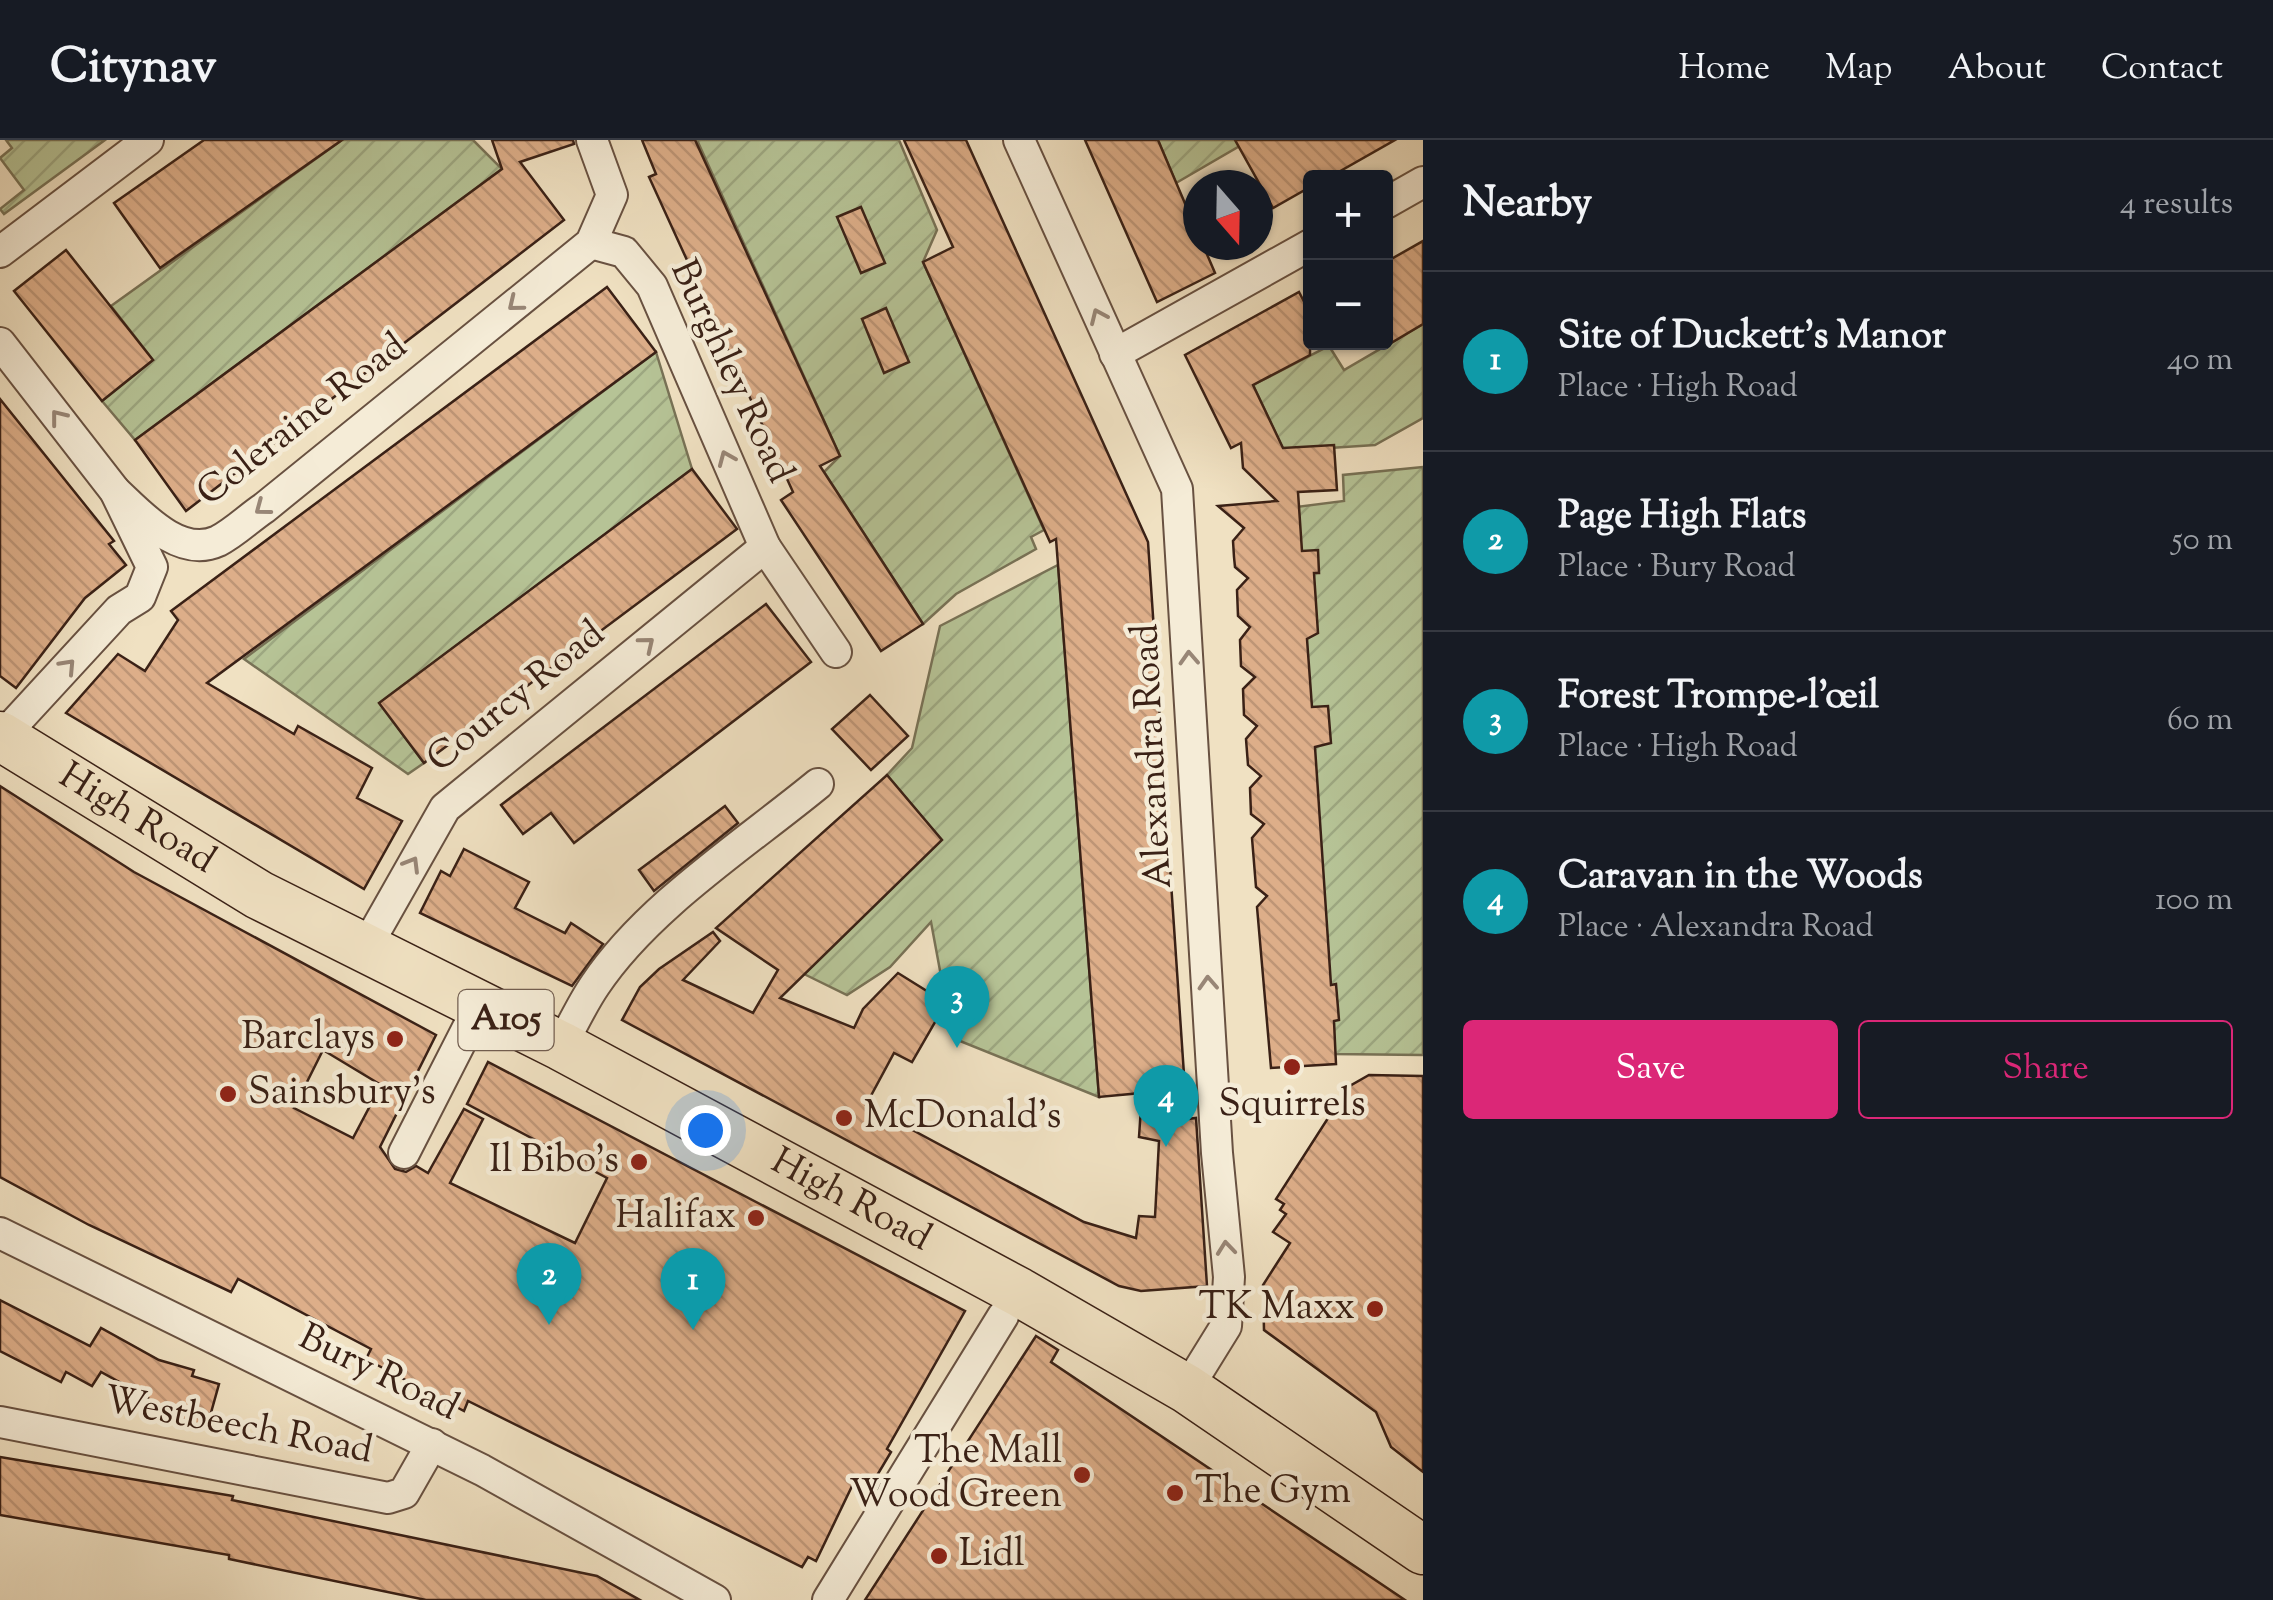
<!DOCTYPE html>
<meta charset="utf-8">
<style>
:root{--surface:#171b24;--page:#20242c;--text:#f1f3f6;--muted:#9ea1a6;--line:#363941;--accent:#db2777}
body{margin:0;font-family:"Sorts Mill Goudy",serif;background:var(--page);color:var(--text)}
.controls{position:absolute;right:30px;top:30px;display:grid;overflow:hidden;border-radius:10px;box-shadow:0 2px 8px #0004}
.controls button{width:90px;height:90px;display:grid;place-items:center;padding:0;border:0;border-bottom:2px solid var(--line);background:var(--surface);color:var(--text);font:50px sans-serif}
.compass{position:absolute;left:1183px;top:30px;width:90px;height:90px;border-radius:50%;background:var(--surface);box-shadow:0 2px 8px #0004;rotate:160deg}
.you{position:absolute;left:705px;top:990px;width:35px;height:35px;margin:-25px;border:8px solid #fff;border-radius:50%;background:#1a73e8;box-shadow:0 0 0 15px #1a73e833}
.badge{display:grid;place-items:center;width:65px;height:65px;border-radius:50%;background:var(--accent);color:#fff;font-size:32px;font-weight:700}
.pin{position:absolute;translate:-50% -82px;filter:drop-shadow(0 2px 5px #0008)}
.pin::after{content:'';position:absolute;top:52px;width:35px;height:30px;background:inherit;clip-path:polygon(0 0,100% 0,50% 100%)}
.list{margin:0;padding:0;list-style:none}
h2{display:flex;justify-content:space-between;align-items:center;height:130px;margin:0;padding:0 40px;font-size:42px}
h2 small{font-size:32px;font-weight:400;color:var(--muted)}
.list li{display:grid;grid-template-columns:65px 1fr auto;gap:30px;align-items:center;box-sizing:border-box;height:180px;padding:0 40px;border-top:2px solid var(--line)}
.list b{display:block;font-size:38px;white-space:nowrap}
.list p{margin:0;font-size:32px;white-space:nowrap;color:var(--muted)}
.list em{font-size:32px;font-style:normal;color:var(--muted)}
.actions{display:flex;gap:20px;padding:30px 40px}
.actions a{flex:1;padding:22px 0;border:2px solid var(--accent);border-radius:10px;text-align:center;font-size:35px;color:var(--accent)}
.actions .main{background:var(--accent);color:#fff}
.map{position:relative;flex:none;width:1423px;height:1460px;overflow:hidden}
header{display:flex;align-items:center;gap:60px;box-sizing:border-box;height:140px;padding:0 50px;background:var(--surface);border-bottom:2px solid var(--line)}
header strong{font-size:48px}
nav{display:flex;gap:55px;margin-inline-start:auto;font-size:35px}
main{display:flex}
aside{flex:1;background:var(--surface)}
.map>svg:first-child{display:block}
.garden{fill:url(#garden-furrows);stroke:#787256;stroke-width:2.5}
.building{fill:url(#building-back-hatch);stroke:#3a2116;stroke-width:2.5;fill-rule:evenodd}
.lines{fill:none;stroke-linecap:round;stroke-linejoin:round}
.street-casing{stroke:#685141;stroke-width:34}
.primary-casing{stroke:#3a2116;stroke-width:51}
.street{stroke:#f5ecd7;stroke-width:30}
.primary{stroke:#f0e1c2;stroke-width:48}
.oneway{stroke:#988676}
.poi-dot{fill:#8f2418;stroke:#f5ecd7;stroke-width:4}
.labels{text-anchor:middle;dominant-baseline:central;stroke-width:9;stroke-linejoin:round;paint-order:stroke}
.shield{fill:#f5ecd7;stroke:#725e50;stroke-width:2.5}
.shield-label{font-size:35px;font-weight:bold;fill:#3a2116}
.street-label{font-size:38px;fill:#3a2116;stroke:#f5ecd7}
.poi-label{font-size:38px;fill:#3a2116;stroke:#f5ecd7;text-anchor:end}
</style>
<header>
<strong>Citynav</strong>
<nav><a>Home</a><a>Map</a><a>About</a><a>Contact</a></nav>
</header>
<main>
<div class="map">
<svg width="1423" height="1460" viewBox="0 0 1423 1460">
<defs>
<pattern id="garden-furrows" width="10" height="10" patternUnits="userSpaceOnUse" patternTransform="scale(2.5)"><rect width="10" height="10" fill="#b6c396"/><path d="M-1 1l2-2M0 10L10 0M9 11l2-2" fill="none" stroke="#9da781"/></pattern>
<pattern id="building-back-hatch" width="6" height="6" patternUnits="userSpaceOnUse" patternTransform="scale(2.5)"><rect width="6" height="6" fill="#ddae89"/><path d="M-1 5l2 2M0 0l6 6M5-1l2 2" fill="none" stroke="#be9576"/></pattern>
</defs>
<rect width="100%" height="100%" fill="#f0e1c2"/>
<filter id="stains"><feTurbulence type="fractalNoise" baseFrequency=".002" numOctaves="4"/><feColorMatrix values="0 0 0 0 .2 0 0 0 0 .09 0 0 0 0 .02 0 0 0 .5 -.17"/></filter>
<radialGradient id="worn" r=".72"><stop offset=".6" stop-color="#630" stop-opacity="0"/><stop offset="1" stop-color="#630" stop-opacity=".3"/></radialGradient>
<g class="garden">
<path d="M 6,0 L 105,0 L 4,74 L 0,69 L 24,50 L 0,18 L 12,8 Z"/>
<path d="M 342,0 L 473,0 L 502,29 L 135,300 L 102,261 L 153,220 L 111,166 Z"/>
<path d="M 697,0 L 899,0 L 937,90 L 923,122 L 1044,390 L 1031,397 L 1036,409 L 956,454 L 923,484 L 824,332 L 840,316 Z"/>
<path d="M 1158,0 L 1250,0 L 1176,43 Z"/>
<path d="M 1423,184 L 1423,278 L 1375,305 L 1284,311 L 1253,245 L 1329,206 L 1344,230 Z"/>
<path d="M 656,212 L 692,329 L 380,563 L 424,623 L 408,634 L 244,519 Z"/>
<path d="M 1423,327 L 1423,915 L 1332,914 L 1288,368 L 1344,361 L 1343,335 Z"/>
<path d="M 1058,425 L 1099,957 L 960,901 L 946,863 L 931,782 L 890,827 L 847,855 L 804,834 L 941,700 L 887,635 L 912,608 L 940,486 Z"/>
</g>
<g class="building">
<path d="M 204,0 L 342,0 L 160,128 L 114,63 Z"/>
<path d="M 492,0 L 573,0 L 574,4 L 520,22 L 564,80 L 186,371 L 135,300 L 502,29 Z"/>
<path d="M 642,0 L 695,0 L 840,316 L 820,326 L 923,484 L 881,511 L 781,360 L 793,352 L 649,37 L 656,34 Z"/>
<path d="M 904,0 L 966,0 L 1148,402 L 1187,979 L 1196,978 L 1207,1146 L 1141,1151 L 1119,1146 L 622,880 L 640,847 L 659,829 L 713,792 L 720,801 L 683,840 L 753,873 L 778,830 L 716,788 L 887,635 L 942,700 L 780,858 L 854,888 L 863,869 L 898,833 L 946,863 L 912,922 L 894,913 L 866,965 L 1084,1082 L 1136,1098 L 1139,1076 L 1155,1077 L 1159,1001 L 1139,997 L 1142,953 L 1099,957 L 1056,399 L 1050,402 L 923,122 L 953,107 Z"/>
<path d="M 1085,0 L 1158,0 L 1198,94 L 1198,105 L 1203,105 L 1215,133 L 1157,162 Z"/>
<path d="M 1235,0 L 1395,0 L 1328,38 L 1310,38 L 1310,47 L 1273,68 Z"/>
<path d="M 861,67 L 885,123 L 861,133 L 837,77 Z"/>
<path d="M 1423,101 L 1423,184 L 1386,206 L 1386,122 Z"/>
<path d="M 66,110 L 153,220 L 102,261 L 14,151 Z"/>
<path d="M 607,147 L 656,212 L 207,543 L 294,594 L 298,586 L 372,628 L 357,658 L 402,681 L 364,749 L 66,573 L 118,514 L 145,531 L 178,480 L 171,471 Z"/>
<path d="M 1299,152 L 1310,173 L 1310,215 L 1253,245 L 1283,308 L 1334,305 L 1337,350 L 1298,352 L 1302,411 L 1318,410 L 1319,433 L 1314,433 L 1318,493 L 1307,499 L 1312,567 L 1328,566 L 1331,603 L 1315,607 L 1331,845 L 1336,844 L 1339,880 L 1334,881 L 1336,924 L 1271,928 L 1257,767 L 1267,756 L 1256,747 L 1252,698 L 1264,684 L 1251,674 L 1250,648 L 1261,636 L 1248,625 L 1246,599 L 1257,586 L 1244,575 L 1243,549 L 1255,537 L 1241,526 L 1240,500 L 1250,487 L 1238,476 L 1237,450 L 1248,438 L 1235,427 L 1234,417 L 1233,401 L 1244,388 L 1218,366 L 1277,361 L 1243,328 L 1241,303 L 1231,308 L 1185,215 Z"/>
<path d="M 886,168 L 909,222 L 884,233 L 862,179 Z"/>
<path d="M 0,259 L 114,401 L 109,404 L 126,425 L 85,458 L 16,548 L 0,536 Z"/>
<path d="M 692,329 L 737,389 L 424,623 L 379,563 Z"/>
<path d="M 766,464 L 811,522 L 574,703 L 551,673 L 523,694 L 501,665 Z"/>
<path d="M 870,555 L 908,596 L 871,630 L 832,589 Z"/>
<path d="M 0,646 L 134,732 L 436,895 L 380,1007 L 395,1029 L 406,1032 L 416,1026 L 428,1033 L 464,969 L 483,979 L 450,1043 L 575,1103 L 607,1038 L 467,964 L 488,922 L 965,1171 L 887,1309 L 891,1312 L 869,1349 L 854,1342 L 816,1421 L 808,1417 L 802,1427 L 468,1261 L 464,1271 L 366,1219 L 371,1209 L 238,1139 L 231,1152 L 89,1085 L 0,1037 ZM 323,910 L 381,945 L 353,998 L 294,968 Z"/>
<path d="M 725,666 L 738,683 L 654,751 L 639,730 Z"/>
<path d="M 464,709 L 529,742 L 515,768 L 565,793 L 571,783 L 603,804 L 572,846 L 420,773 L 441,731 L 450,736 Z"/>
<path d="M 1369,935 L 1423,936 L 1423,1332 L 1391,1307 L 1376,1272 L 1264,1190 L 1263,1145 L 1290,1103 L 1273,1092 L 1286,1074 L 1280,1070 L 1284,1064 L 1276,1059 L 1348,947 Z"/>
<path d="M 0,1160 L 90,1206 L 101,1188 L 159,1220 L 194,1230 L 192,1236 L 219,1244 L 207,1287 L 145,1270 L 148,1258 L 101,1232 L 92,1246 L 66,1232 L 61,1242 L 0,1211 Z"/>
<path d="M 1036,1196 L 1058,1210 L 1051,1222 L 1405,1460 L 865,1460 Z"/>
<path d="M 0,1317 L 233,1356 L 232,1360 L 597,1436 L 640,1460 L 426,1460 L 229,1419 L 229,1415 L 0,1375 Z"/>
</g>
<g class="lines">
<defs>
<g id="street">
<path d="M 1019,0 L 1177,349 L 1217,1013 L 1229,1137 L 1226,1186 L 1187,1249"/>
<path d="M 1386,63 L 1423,42"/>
<path d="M 591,103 L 624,112 L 652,146 L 765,407 L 836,512"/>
<path d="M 0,112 L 148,0"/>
<path d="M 0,203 L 115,351 L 152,427 L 140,457 L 119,470 L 2,597"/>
<path d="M 1115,214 L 1310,105"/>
<path d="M 115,351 C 140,374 179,419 218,401 C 234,393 249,378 264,368 L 591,103 L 612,55 L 592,0"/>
<path d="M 365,809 L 445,668 L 765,407"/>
<path d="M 561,906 C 572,886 582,864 595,845 C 647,767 745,704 818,644"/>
<path d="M 404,1013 L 479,866"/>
<path d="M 0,1093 L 482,1330 L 715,1460"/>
<path d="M 0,1282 L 388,1358 L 404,1353 L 432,1304"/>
<path d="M 828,1460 L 1003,1176"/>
</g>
<g id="primary">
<path id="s1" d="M 0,596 L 259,755 L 561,906 L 1019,1152 L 1187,1249 L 1423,1410"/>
</g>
</defs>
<use href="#street" class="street-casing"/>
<use href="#primary" class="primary-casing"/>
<use href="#street" class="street"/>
<use href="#primary" class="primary"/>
</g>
<defs><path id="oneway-chevron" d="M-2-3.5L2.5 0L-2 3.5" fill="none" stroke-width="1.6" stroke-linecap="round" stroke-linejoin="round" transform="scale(2.5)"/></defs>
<g class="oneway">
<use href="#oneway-chevron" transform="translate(515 164) rotate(141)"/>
<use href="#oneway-chevron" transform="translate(1098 176) rotate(-114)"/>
<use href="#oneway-chevron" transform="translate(58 277) rotate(-128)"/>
<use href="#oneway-chevron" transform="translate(726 318) rotate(-113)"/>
<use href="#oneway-chevron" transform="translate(262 368) rotate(143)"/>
<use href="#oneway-chevron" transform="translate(647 504) rotate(-39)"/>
<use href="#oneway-chevron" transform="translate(1189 518) rotate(-93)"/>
<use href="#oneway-chevron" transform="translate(68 526) rotate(-47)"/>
<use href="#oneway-chevron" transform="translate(412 724) rotate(-59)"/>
<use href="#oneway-chevron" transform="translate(1208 843) rotate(-93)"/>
<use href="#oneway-chevron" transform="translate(1226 1108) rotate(-96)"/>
</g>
<g class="poi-dot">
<circle cx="395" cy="899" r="10"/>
<circle cx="1292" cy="927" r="10"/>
<circle cx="228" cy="954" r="10"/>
<circle cx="844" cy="978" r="10"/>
<circle cx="639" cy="1022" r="10"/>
<circle cx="756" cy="1078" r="10"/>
<circle cx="1375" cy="1169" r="10"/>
<circle cx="1082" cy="1335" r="10"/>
<circle cx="1175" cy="1353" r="10"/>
<circle cx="939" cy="1416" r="10"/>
</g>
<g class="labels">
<rect class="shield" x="458.5" y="850" width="95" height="60" rx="8"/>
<g class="shield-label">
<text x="506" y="880">A105</text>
</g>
<g class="street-label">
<text transform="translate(730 232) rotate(65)">Burghley Road</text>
<text transform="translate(303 281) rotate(-38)">Coleraine Road</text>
<text transform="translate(517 558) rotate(-39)">Courcy Road</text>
<text transform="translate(1154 616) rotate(-93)">Alexandra Road</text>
<text stroke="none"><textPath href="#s1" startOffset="160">High Road</textPath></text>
<text stroke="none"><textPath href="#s1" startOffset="970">High Road</textPath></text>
<text transform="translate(378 1234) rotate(26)">Bury Road</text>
<text transform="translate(238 1287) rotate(11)">Westbeech Road</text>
</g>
<g class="poi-label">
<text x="375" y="899">Barclays</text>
<text x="248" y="954" text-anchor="start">Sainsbury's</text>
<text x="1292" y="966" text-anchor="middle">Squirrels</text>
<text x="864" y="978" text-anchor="start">McDonald's</text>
<text x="619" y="1022">Il Bibo's</text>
<text x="736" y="1078">Halifax</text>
<text x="1355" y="1169">TK Maxx</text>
<text x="1062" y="1313">The Mall<tspan x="1062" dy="44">Wood Green</tspan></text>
<text x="1195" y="1353" text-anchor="start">The Gym</text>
<text x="959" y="1416" text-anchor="start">Lidl</text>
</g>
</g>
<rect width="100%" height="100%" filter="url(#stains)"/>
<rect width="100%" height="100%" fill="url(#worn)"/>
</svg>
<div class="controls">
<button>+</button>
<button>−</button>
</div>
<svg class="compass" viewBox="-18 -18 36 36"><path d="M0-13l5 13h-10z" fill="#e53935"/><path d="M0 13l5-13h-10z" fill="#9ea1a6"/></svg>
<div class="you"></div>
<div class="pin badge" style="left:693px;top:1190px;background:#0f9aa8">1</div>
<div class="pin badge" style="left:549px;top:1185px;background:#0f9aa8">2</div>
<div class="pin badge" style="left:957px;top:908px;background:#0f9aa8">3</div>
<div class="pin badge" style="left:1166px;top:1007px;background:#0f9aa8">4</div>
</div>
<aside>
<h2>Nearby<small>4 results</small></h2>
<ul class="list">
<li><span class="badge" style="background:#0f9aa8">1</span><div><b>Site of Duckett's Manor</b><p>Place · High Road</p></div><em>40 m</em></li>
<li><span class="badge" style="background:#0f9aa8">2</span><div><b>Page High Flats</b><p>Place · Bury Road</p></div><em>50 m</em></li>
<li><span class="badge" style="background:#0f9aa8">3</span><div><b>Forest Trompe-l'œil</b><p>Place · High Road</p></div><em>60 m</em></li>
<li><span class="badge" style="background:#0f9aa8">4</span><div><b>Caravan in the Woods</b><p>Place · Alexandra Road</p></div><em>100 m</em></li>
</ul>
<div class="actions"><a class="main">Save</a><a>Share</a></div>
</aside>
</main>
